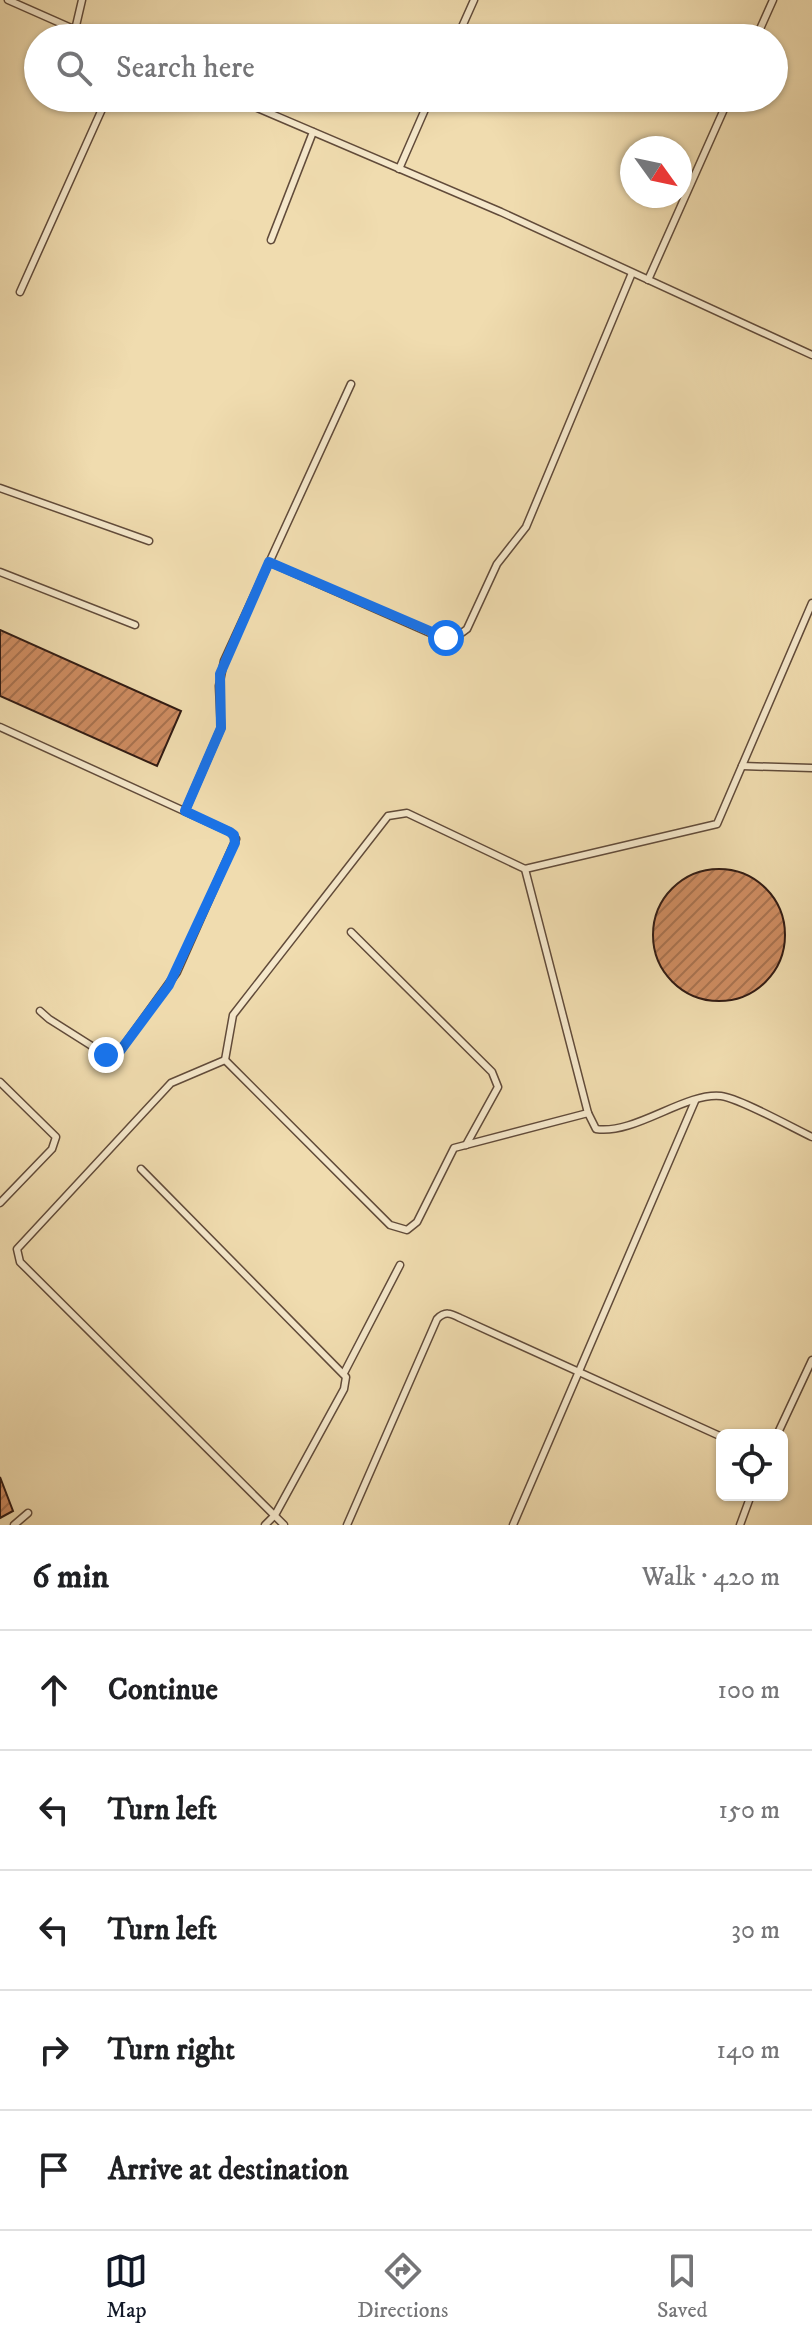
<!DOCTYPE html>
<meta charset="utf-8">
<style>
:root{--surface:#fff;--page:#f2f2f2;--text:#202124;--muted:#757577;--line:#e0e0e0;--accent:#111827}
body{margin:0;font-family:"IM FELL DW Pica",serif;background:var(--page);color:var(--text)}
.controls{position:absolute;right:24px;bottom:24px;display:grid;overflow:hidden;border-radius:12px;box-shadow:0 2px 6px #0004}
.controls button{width:72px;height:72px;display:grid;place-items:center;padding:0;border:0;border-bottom:2px solid var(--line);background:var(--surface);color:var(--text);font:40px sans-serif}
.compass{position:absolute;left:620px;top:136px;width:72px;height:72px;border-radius:50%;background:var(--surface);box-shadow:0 2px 6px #0004;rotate:123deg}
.stop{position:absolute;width:24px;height:24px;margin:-18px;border:6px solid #1a73e8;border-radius:50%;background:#fff}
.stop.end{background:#1a73e8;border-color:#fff;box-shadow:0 2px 8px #0008}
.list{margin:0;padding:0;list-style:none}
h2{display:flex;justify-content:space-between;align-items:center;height:104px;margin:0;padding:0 32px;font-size:34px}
h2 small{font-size:26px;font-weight:400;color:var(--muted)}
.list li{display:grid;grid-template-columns:52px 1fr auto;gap:24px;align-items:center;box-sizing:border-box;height:120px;padding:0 32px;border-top:2px solid var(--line)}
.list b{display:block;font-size:30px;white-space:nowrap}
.list em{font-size:26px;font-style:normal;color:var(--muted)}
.icon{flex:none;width:44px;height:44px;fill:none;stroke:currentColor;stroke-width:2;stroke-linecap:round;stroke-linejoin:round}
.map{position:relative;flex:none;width:812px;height:1525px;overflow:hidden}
.search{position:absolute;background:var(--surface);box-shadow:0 2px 6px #0004;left:24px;right:24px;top:24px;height:88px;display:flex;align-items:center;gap:20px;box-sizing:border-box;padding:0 28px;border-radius:44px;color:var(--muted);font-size:30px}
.sheet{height:704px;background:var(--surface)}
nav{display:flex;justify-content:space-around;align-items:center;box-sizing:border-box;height:112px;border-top:2px solid var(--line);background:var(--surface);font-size:22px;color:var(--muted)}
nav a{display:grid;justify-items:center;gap:4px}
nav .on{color:var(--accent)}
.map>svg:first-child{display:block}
.building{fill:url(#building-hatch);stroke:#311b13;stroke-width:2}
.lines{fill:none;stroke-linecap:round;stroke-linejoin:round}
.service-casing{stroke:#614b3a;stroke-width:9}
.service{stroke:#f5e8cb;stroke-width:6}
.route{stroke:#1a73e8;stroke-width:10}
</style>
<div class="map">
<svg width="812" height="1525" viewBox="0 0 812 1525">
<defs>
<pattern id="building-hatch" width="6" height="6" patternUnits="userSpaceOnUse" patternTransform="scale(2)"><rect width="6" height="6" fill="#ce8c61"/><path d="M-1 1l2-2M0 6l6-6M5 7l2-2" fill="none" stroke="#a8724f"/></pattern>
</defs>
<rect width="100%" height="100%" fill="#f0dcaf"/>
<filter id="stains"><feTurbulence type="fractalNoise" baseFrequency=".0025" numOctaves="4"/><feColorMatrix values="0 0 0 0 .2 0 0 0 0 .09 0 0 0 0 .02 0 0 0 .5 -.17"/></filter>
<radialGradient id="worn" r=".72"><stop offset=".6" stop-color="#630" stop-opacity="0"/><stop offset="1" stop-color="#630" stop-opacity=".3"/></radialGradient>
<g class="building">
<path d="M 0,630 L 181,711 L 157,766 L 0,696 Z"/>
<circle cx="719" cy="935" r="66"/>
<path d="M 0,1477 L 13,1511 L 0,1518 Z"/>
</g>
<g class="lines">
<defs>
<g id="service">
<path d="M 8,0 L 94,38"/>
<path d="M 75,30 L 82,0"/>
<path d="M 457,38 L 474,0"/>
<path d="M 756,38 L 773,0"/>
<path d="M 234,98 L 501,212 L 812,355"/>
<path d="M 399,169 L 430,98"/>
<path d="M 271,240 L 313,132"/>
<path d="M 648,280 L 729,98"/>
<path d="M 20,292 L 107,98"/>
<path d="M 0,488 L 149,541"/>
<path d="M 269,562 L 439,637 C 451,639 457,637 467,629 L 497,564 L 526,527 L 632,273"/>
<path d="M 0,572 L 135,625"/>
<path d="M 0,727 L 230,832 L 236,839 L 177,972 L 120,1051 L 115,1055 L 106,1055 L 49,1019 L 40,1011"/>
<path d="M 742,766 L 812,768"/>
<path d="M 185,811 L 221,728 L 219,686 L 224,661 L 351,384"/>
<path d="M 525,869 L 588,1113 L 596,1129 C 635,1135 685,1092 721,1096 C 739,1098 793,1128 812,1137"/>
<path d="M 351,932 L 492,1072 L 498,1087 L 466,1145"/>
<path d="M 225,1060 L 233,1015 L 388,816 L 407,813 L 525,869 L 717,824 L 812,603"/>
<path d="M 225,1060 L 171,1083 L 17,1249 L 20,1262 L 284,1525"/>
<path d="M 225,1060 L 390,1225 L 407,1230 L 417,1222 L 454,1148 L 588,1113"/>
<path d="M 0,1082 L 56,1137 L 52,1149 L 0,1203"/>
<path d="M 141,1169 L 346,1377 L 344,1389 L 275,1515 L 265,1525"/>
<path d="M 344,1373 L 400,1265"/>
<path d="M 777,1435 L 812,1360"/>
<path d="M 14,1525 L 28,1513"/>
<path d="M 347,1525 L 437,1319 C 445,1311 450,1313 460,1318 L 722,1437"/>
<path d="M 513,1525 L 695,1101"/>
<path d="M 740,1525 L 751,1495"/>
</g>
</defs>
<use href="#service" class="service-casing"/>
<use href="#service" class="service"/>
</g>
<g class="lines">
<path class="route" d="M 106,1055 L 115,1055 L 120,1051 L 169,985 L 235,843 L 234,835 L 230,832 L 185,811 L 221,728 L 220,674 L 269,562 L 446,638"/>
</g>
<rect width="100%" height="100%" filter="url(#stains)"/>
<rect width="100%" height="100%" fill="url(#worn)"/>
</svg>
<div class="controls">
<button><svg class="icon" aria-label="locate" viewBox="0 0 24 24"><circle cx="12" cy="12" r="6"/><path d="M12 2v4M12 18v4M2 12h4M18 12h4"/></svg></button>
</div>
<svg class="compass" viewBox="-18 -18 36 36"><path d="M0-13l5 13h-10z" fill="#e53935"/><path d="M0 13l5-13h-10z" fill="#757577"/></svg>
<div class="stop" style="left:446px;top:638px"></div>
<div class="stop end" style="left:106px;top:1055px"></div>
<div class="search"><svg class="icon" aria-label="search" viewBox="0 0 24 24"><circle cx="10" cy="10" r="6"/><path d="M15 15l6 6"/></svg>Search here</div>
</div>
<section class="sheet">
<h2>6 min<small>Walk · 420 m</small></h2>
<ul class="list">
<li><svg class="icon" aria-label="ahead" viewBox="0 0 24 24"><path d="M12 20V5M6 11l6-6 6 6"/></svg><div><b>Continue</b></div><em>100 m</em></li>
<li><svg class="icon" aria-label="left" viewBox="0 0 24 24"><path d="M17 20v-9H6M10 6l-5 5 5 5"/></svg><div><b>Turn left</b></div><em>150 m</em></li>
<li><svg class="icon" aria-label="left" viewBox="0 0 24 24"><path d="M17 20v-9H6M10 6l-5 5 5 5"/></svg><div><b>Turn left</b></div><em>30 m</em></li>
<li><svg class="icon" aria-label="right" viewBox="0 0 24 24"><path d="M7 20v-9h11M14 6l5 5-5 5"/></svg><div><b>Turn right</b></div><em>140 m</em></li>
<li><svg class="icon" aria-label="arrive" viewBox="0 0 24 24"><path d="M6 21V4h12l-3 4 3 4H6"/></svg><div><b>Arrive at destination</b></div></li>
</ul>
</section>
<nav>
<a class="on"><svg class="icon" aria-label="map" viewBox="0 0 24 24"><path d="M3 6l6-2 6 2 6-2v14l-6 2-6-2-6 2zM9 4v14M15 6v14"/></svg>Map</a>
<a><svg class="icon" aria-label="directions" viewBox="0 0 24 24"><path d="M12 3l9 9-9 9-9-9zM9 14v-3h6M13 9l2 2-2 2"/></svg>Directions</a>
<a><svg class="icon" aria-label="saved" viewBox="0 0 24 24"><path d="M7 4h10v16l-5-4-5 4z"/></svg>Saved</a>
</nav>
